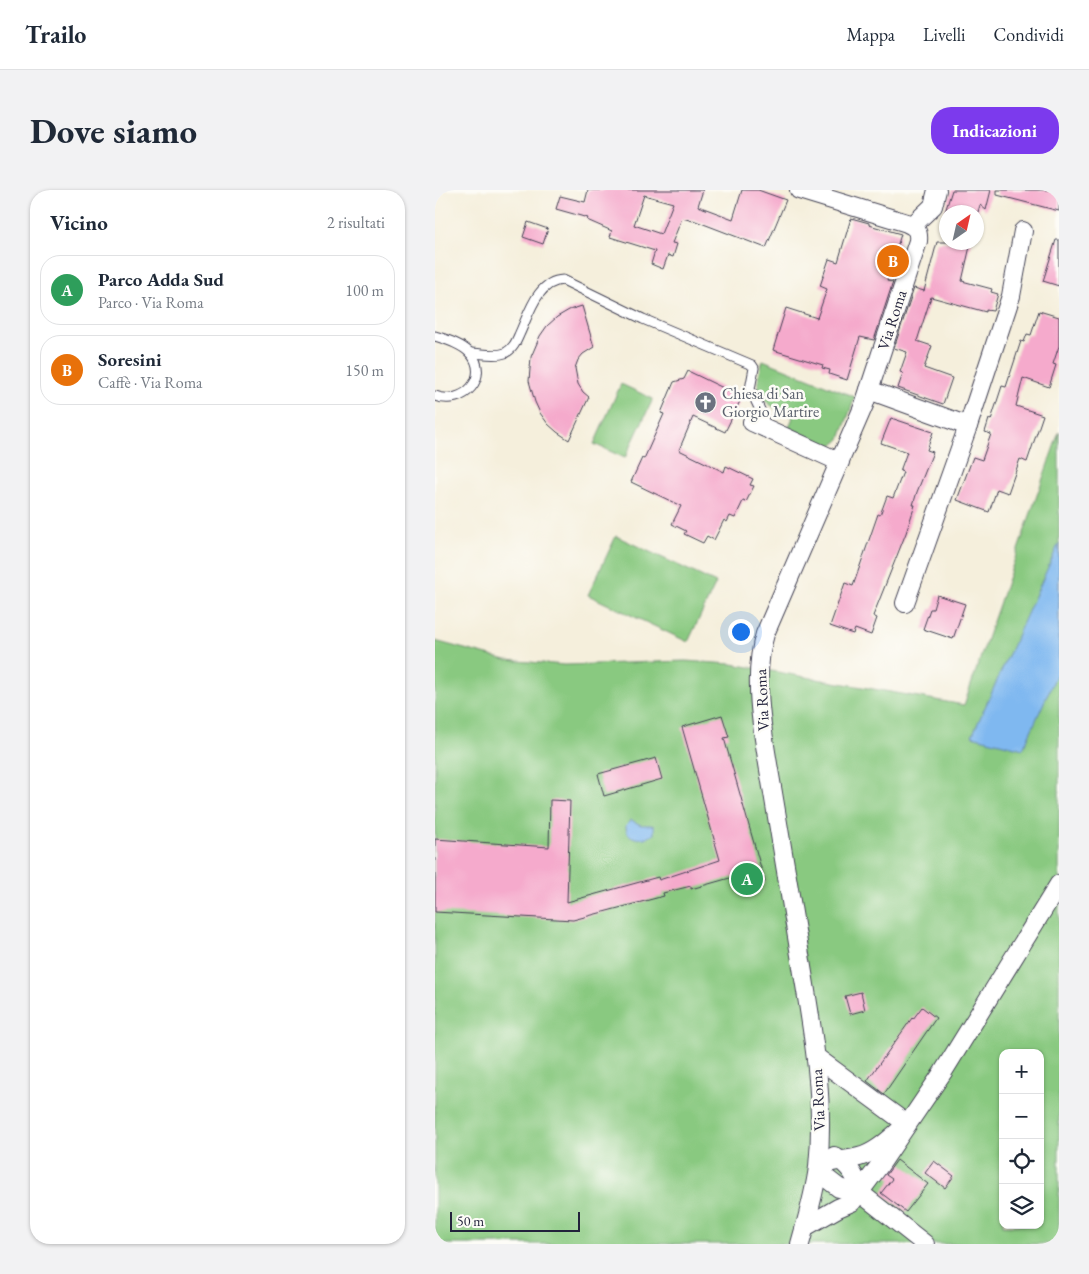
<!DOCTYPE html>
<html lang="it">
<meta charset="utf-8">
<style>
:root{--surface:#fff;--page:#f2f2f3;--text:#1f2937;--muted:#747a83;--line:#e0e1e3;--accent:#7c3aed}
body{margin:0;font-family:"EB Garamond",serif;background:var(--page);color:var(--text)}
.controls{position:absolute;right:15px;bottom:15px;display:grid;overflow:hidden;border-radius:10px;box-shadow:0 1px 4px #0004}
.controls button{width:45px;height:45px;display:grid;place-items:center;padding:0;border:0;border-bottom:1px solid var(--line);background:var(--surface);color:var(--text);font:25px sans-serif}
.compass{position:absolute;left:504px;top:15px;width:45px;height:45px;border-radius:50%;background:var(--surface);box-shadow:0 1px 4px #0004;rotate:34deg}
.scale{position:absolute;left:15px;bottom:12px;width:130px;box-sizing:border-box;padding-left:5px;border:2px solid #22223b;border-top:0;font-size:14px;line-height:18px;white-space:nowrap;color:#22223b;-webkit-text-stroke:4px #fdfcf7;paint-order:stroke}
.you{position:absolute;left:305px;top:441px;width:18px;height:18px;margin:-12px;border:4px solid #fff;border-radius:50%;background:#1a73e8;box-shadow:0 0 0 8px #1a73e833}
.badge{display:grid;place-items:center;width:32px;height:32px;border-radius:50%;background:var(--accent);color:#fff;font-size:16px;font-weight:700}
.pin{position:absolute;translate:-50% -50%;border:2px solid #fff;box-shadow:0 1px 5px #0006}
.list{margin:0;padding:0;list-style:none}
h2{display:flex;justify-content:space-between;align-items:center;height:65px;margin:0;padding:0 20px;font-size:21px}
h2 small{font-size:16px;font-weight:400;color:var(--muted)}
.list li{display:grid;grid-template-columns:32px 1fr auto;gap:15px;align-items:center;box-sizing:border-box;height:70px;margin:0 10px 10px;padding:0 10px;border:1px solid var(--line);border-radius:20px}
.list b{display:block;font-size:19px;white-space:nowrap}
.list p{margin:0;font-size:16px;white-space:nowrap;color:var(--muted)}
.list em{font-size:16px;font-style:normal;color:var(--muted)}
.icon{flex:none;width:28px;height:28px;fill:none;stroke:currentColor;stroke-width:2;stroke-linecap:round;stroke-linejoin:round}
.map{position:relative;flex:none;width:624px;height:1054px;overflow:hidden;border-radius:20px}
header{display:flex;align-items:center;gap:30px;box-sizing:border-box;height:70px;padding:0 25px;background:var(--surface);border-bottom:1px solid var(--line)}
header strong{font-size:24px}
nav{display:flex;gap:28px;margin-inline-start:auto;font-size:18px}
.intro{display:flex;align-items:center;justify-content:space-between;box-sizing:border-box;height:120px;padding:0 30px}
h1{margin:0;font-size:35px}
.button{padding:12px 22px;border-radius:20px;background:var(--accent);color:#fff;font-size:18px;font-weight:700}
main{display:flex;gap:30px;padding:0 30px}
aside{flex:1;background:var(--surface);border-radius:20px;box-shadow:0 1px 4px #0004}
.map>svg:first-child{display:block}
.green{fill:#89c980;stroke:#56765e;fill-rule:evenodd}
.water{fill:#7fb8f0;stroke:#506d96}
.building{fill:#f5aacc;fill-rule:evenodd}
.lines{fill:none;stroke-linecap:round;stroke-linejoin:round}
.lane-casing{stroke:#424153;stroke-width:11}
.street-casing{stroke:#424153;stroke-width:20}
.lane{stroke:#fff;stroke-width:9}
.street{stroke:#fff;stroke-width:18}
.labels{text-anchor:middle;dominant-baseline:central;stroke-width:5;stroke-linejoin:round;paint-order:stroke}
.street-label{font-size:16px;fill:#22223b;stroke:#fdfcf7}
.worship-label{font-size:16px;fill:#5b616d;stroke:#fdfcf7;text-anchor:start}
</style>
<header>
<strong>Trailo</strong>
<nav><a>Mappa</a><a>Livelli</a><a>Condividi</a></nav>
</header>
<div class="intro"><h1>Dove siamo</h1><a class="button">Indicazioni</a></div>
<main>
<aside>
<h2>Vicino<small>2 risultati</small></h2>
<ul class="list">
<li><span class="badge" style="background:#2e9e5b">A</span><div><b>Parco Adda Sud</b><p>Parco · Via Roma</p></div><em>100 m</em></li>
<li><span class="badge" style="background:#e8710a">B</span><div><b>Soresini</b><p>Caffè · Via Roma</p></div><em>150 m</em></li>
</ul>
</aside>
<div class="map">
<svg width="624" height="1054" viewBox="0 0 624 1054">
<rect width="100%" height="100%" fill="#fdfcf7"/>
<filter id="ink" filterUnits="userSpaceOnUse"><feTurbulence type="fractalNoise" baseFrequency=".02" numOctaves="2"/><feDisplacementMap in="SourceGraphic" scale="10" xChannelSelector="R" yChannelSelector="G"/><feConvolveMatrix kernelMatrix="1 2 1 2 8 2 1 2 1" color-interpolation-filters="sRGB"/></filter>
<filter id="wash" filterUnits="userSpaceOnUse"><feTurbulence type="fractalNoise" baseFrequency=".0096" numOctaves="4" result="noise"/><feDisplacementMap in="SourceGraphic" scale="20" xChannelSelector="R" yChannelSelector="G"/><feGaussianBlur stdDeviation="1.12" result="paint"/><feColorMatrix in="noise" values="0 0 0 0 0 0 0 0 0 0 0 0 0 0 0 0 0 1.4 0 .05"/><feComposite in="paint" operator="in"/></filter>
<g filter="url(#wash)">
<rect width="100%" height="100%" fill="#f5efdc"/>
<g class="green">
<path d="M 328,170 L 420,207 L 405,249 C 400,254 398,255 392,255 L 354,238 L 358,227 C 326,212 317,206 328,170 Z"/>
<path d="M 186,194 L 218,209 L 190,268 L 159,254 Z"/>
<path d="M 624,242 L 624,1054 L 0,1054 L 0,451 L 71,470 L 130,475 L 250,471 L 297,474 L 529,515 ZM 568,863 L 605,863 L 605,1035 L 568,1035 Z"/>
<path d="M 181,346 L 281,393 L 253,452 L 153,405 Z"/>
</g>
<g class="water">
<path d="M 624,353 L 624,479 L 588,559 L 537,546 Z"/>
<path d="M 196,630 L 206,635 L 216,635 L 219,636 L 219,644 C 210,651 190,651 191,635 Z"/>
</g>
<g id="blocks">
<g class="building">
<path d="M 153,0 L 268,0 L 263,16 L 298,29 L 307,0 L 323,0 L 351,10 L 331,58 L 258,30 L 258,31 L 247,28 L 237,53 L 242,54 L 238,67 L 233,65 L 228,79 L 216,74 L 220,61 L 175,47 L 177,41 L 152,30 L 153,28 L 121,19 L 125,6 L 150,12 ZM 209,5 L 238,13 L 226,44 L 199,35 Z"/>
<path d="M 517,0 L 556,0 L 551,20 L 545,15 L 543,22 L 510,22 Z"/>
<path d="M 562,0 L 624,0 L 624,21 L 562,5 Z"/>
<path d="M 416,28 L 434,33 L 434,35 L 466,44 L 452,91 L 458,92 L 439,150 L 425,147 L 412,190 L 394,184 L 395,180 L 387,178 L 388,175 L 338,160 L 351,118 L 382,128 L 392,99 L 385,96 L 394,69 L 403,72 Z"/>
<path d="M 93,32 L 113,39 L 108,54 L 88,47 Z"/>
<path d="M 621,50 L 624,50 L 624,96 L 608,91 Z"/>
<path d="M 502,52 L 536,52 L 527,91 L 557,99 L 556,102 L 563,104 L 558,121 L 551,120 L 551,122 L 496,107 L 482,151 L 497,156 L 489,178 L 517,188 L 508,214 L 463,198 L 468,183 L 465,182 L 472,162 L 459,158 L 479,98 L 489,101 Z"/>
<path d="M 147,116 L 159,157 L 148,164 L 143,170 L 140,178 L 143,194 L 148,202 L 154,207 L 134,250 L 122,242 L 113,234 L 105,223 L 100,212 L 94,191 L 96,167 L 105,146 L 112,136 L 122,127 L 134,120 Z"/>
<path d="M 604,121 L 624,127 L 624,156 L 618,174 L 621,175 L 614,197 L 588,188 L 581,216 L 608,225 L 592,272 L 585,269 L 573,303 L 562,299 L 554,322 L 522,310 L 538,267 L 547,270 L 556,244 L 550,242 L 554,229 L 556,230 L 567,196 L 571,197 L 586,151 L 589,152 L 592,144 L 596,145 Z"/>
<path d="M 253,181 L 307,207 L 290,242 L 258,227 L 244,260 L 289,282 L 291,276 L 318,289 L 315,295 L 319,296 L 311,312 L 308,311 L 300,328 L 295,326 L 292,332 L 289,330 L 279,350 L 272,346 L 268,353 L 249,344 L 251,341 L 237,334 L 246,316 L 196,292 L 207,268 L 209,269 L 229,224 L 226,223 L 239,192 L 249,189 Z"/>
<path d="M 456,228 L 498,242 L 492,260 L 498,262 L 482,302 L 478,315 L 480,315 L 471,343 L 438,426 L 442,428 L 436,445 L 420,439 L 418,444 L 395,436 L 410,393 L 418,396 L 443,324 L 445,325 L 452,306 L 458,308 L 468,282 L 465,281 L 472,262 L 446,253 Z"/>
<path d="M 502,405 L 530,414 L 518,449 L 488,439 L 495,419 L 498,419 Z"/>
<path d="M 287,525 L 294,547 L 289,548 L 330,692 L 313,697 L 309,684 L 256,699 L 256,696 L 228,703 L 229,706 L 138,730 L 0,722 L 0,649 L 114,657 L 115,610 L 135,611 L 132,712 L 223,687 L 224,690 L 285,670 L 247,537 Z"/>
<path d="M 221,568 L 227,589 L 169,606 L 163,584 Z"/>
<path d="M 426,802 L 430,820 L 415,824 L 410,806 Z"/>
<path d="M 487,817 L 501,828 L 449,904 L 432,891 L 477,828 L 478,829 Z"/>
<path d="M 462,970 L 493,994 L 471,1022 L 446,1003 L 457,989 L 451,985 Z"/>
<path d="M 499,971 L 519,986 L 510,998 L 490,983 Z"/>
</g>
</g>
</g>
<g filter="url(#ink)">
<use href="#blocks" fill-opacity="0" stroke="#424153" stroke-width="1"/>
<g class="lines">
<defs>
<g id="lane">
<path d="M 0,146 C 12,150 26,154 35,163 C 56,186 29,217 0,206"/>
<path d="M 35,163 C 46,163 60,167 70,163 C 78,159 81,152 84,145 C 94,124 102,91 128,90 L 208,129 L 317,175 L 319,178 L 315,199 L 328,226 L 330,238"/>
</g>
<g id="street">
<path d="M 364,0 L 472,33 C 481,37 484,41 483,51 L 429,215 L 330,444 C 315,492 331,559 339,609 C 348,665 358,721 367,777 C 378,843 390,909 383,977 C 380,1002 372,1029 365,1054"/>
<path d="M 478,35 L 498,16 L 502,0"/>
<path d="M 434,200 L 533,236"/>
<path d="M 317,232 L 405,272"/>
<path d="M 470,413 L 533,236 L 576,106 L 588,41"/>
<path d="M 381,867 L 472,934 C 457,946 443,962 424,967 C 406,972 400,968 383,979"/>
<path d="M 399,966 C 413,975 422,985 424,1002"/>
<path d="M 383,979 L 391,988 L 404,998 L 424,1002 L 490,1054"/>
<path d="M 370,1037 L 403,1018 L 417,1012 L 445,975 L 508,882 L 624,694"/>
</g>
</defs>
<use href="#lane" class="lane-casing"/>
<use href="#street" class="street-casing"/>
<use href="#lane" class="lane"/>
<use href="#street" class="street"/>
</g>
</g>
<defs>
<symbol id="church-disc" viewBox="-11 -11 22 22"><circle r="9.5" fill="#6b7280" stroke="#fdfcf7"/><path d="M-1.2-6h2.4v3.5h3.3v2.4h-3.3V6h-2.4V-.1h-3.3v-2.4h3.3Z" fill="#fff"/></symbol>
</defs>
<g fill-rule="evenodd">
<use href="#church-disc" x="258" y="200" width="25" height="25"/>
</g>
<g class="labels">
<g class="street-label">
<text transform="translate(457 130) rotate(-72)">Via Roma</text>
<text transform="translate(327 510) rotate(-93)">Via Roma</text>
<text transform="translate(383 910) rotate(-93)">Via Roma</text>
</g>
<g class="worship-label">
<text x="287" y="203">Chiesa di San<tspan x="287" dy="18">Giorgio Martire</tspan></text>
</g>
</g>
</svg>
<div class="controls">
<button>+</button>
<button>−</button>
<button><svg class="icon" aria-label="locate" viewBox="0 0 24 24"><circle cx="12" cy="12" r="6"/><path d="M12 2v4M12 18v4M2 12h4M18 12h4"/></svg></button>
<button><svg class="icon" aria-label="layers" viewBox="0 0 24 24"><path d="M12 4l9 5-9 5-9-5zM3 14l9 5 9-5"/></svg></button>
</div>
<svg class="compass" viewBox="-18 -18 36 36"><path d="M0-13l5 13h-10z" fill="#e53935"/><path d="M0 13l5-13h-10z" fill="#747a83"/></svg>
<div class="scale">50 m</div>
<div class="you"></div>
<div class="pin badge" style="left:312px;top:689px;background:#2e9e5b">A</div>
<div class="pin badge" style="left:458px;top:71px;background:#e8710a">B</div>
</div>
</main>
